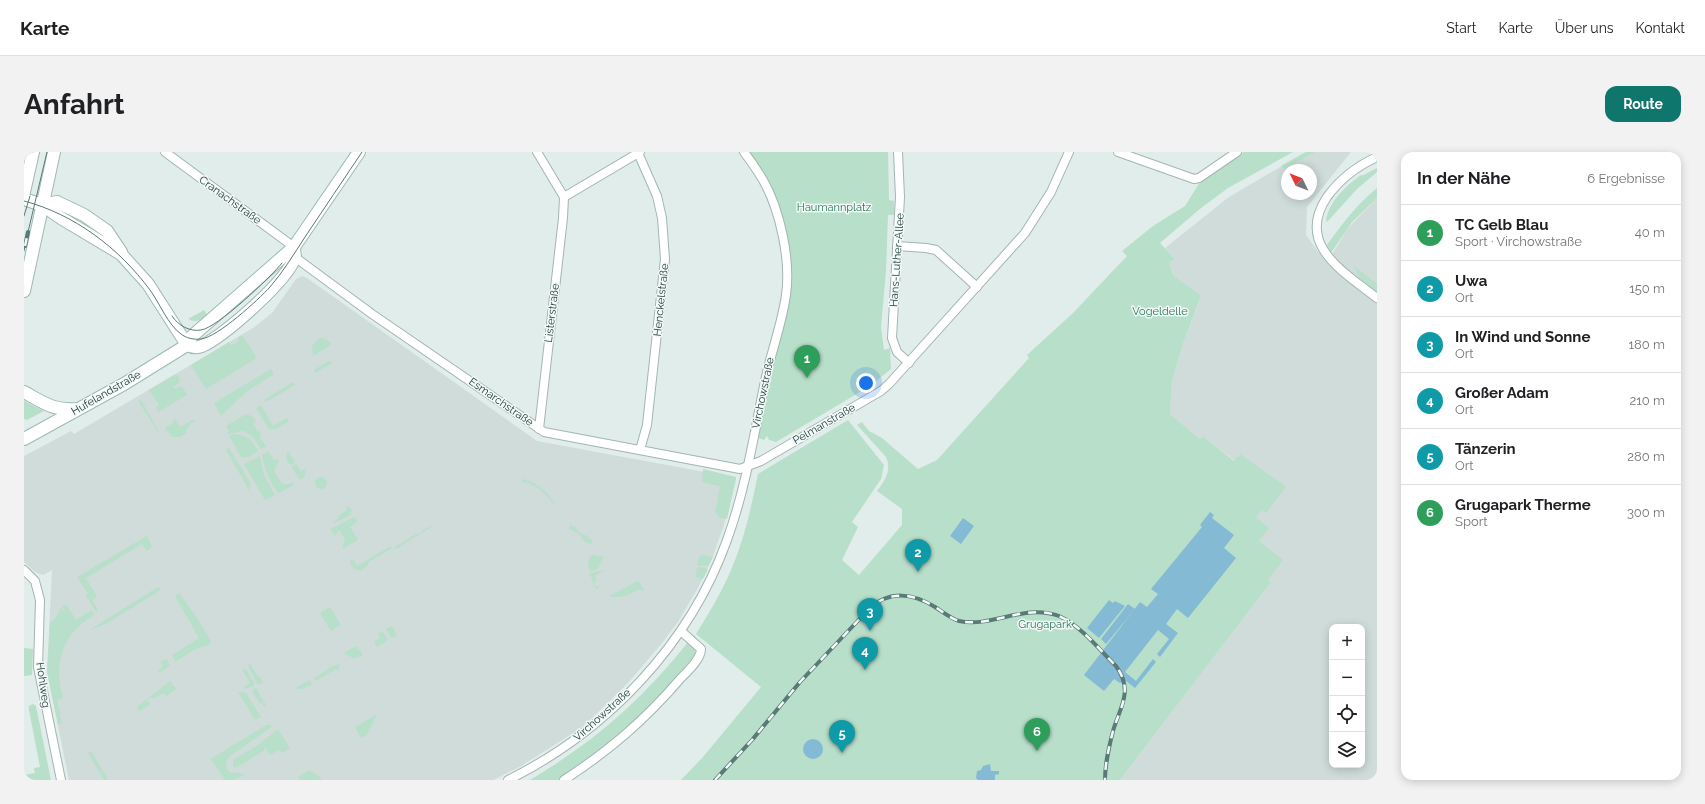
<!DOCTYPE html>
<html lang="de">
<meta charset="utf-8">
<style>
:root{--surface:#fff;--page:#f2f2f2;--text:#202124;--muted:#757577;--line:#e0e0e0;--accent:#0f766e}
body{margin:0;font-family:Raleway,sans-serif;background:var(--page);color:var(--text)}
.controls{position:absolute;right:12px;bottom:12px;display:grid;overflow:hidden;border-radius:8px;box-shadow:0 2px 10px #0003}
.controls button{width:36px;height:36px;display:grid;place-items:center;padding:0;border:0;border-bottom:1px solid var(--line);background:var(--surface);color:var(--text);font:20px sans-serif}
.compass{position:absolute;left:1257px;top:12px;width:36px;height:36px;border-radius:50%;background:var(--surface);box-shadow:0 2px 10px #0003;rotate:313deg}
.you{position:absolute;left:842px;top:231px;width:14px;height:14px;margin:-10px;border:3px solid #fff;border-radius:50%;background:#1a73e8;box-shadow:0 0 0 6px #1a73e833}
.badge{display:grid;place-items:center;width:26px;height:26px;border-radius:50%;background:var(--accent);color:#fff;font-size:13px;font-weight:700}
.pin{position:absolute;translate:-50% -33px;filter:drop-shadow(0 1px 2px #0008)}
.pin::after{content:'';position:absolute;top:21px;width:14px;height:12px;background:inherit;clip-path:polygon(0 0,100% 0,50% 100%)}
.list{margin:0;padding:0;list-style:none}
h2{display:flex;justify-content:space-between;align-items:center;height:52px;margin:0;padding:0 16px;font-size:17px}
h2 small{font-size:13px;font-weight:400;color:var(--muted)}
.list li{display:grid;grid-template-columns:26px 1fr auto;gap:12px;align-items:center;box-sizing:border-box;height:56px;padding:0 16px;border-top:1px solid var(--line)}
.list b{display:block;font-size:15px;white-space:nowrap}
.list p{margin:0;font-size:13px;white-space:nowrap;color:var(--muted)}
.list em{font-size:13px;font-style:normal;color:var(--muted)}
.icon{flex:none;width:22px;height:22px;fill:none;stroke:currentColor;stroke-width:2;stroke-linecap:round;stroke-linejoin:round}
.map{position:relative;flex:none;width:1353px;height:628px;overflow:hidden;border-radius:12px}
header{display:flex;align-items:center;gap:24px;box-sizing:border-box;height:56px;padding:0 20px;background:var(--surface);border-bottom:1px solid var(--line)}
header strong{font-size:19px}
nav{display:flex;gap:22px;margin-inline-start:auto;font-size:14px}
.intro{display:flex;align-items:center;justify-content:space-between;box-sizing:border-box;height:96px;padding:0 24px}
h1{margin:0;font-size:28px}
.button{padding:10px 18px;border-radius:12px;background:var(--accent);color:#fff;font-size:14px;font-weight:700}
main{display:flex;gap:24px;padding:0 24px}
aside{flex:1;background:var(--surface);border-radius:12px;box-shadow:0 2px 10px #0003}
.map>svg:first-child{display:block}
.built{fill:#cfdcd9;fill-rule:evenodd}
.green{fill:#b8dfca}
.water{fill:#85bad5}
.lines{fill:none;stroke-linecap:round;stroke-linejoin:round}
.minor-casing{stroke:#a3b5b2;stroke-width:10}
.secondary-casing{stroke:#9eb9b4;stroke-width:14}
.minor{stroke:#fff;stroke-width:8}
.secondary{stroke:#fff;stroke-width:12}
.tram{stroke:#5a7a77;stroke-width:1}
.rail-casing{stroke:#5a7a77;stroke-width:4}
.rail{stroke:#f2f9f7;stroke-width:2.5;stroke-dasharray:8;stroke-linecap:butt}
.labels{text-anchor:middle;dominant-baseline:central;stroke-width:3;stroke-linejoin:round;paint-order:stroke}
.street-label{font-size:11px;fill:#203e3c;stroke:#f2f9f7}
.park-label{font-size:11px;fill:#277856;stroke:#f2f9f7}
</style>
<header>
<strong>Karte</strong>
<nav><a>Start</a><a>Karte</a><a>Über uns</a><a>Kontakt</a></nav>
</header>
<div class="intro"><h1>Anfahrt</h1><a class="button">Route</a></div>
<main>
<div class="map">
<svg width="1353" height="628" viewBox="0 0 1353 628">
<rect width="100%" height="100%" fill="#e1edea"/>
<g class="built">
<path d="M 1282,0 L 1327,0 L 1283,55 L 1282,83 L 1299,106 L 1309,101 L 1324,76 L 1353,46 L 1353,628 L 1096,628 L 1247,430 L 1244,428 L 1238,392 L 1235,389 L 1232,365 L 1238,357 L 1242,360 L 1216,302 L 1211,309 L 1179,284 L 1176,287 L 1146,262 L 1148,229 L 1159,192 L 1177,145 L 1149,123 L 1145,111 L 1151,107 L 1141,96 L 1205,45 ZM 1263,18 L 1287,18 L 1287,42 L 1263,42 ZM 1308,475 L 1338,475 L 1338,613 L 1308,613 Z"/>
<path d="M 278,124 L 283,126 L 513,289 L 708,325 L 710,329 L 700,373 L 689,404 L 675,434 L 654,470 L 638,491 L 604,531 L 568,566 L 554,578 L 497,614 L 469,628 L 45,628 L 23,520 L 28,418 L 19,423 L 11,420 L 0,410 L 0,304 L 47,279 L 50,282 L 229,176 L 248,161 L 272,127 Z"/>
</g>
<g class="green">
<path d="M 724,0 L 864,0 L 865,48 L 870,49 L 870,63 L 864,63 L 862,119 L 857,175 L 860,198 L 866,196 L 867,217 L 846,234 L 752,290 L 745,288 L 743,284 L 740,288 L 734,286 L 761,164 L 762,87 Z"/>
<path d="M 1220,0 L 1269,0 L 1204,36 L 1177,56 L 1136,91 L 1151,107 L 1145,111 L 1149,123 L 1177,144 L 1159,192 L 1148,229 L 1146,262 L 1176,287 L 1179,284 L 1210,309 L 1216,302 L 1262,335 L 1242,361 L 1238,358 L 1232,365 L 1245,376 L 1235,389 L 1259,408 L 1244,428 L 1247,430 L 1096,628 L 657,628 L 679,605 L 737,535 L 672,482 C 689,455 706,426 716,394 C 724,371 729,346 734,322 L 824,268 L 860,313 L 857,327 L 828,370 L 834,375 L 818,408 L 835,423 L 878,373 L 878,357 L 853,339 C 861,329 868,318 862,305 L 833,273 L 838,270 L 845,279 L 858,286 L 894,317 L 913,308 L 1005,206 L 1003,203 L 1049,161 L 1103,104 L 1098,99 L 1129,74 L 1161,54 L 1176,30 Z"/>
<path d="M 1282,0 L 1291,0 L 1260,17 L 1257,14 Z"/>
<path d="M 1353,16 L 1353,20 L 1333,37 L 1303,70 L 1302,68 C 1306,48 1322,34 1337,23 L 1340,23 Z"/>
<path d="M 1353,36 L 1353,46 L 1328,70 L 1307,101 L 1303,93 C 1318,72 1333,52 1353,36 Z"/>
<path d="M 1330,114 L 1353,132 L 1353,140 L 1335,125 Z"/>
<path d="M 180,158 L 184,164 C 177,168 171,171 164,167 Z"/>
<path d="M 218,183 L 233,206 L 182,237 L 167,213 L 205,190 L 208,193 L 215,189 L 214,186 Z"/>
<path d="M 297,186 L 302,187 L 308,192 L 289,204 L 288,194 L 292,189 Z"/>
<path d="M 305,209 L 309,211 L 291,221 L 290,218 Z"/>
<path d="M 247,217 L 250,222 L 221,241 L 197,264 L 190,251 Z"/>
<path d="M 150,223 L 152,224 L 154,223 L 156,230 L 150,234 L 150,237 L 158,234 L 163,243 L 134,260 L 132,256 L 135,253 L 125,238 Z"/>
<path d="M 269,230 L 271,233 L 242,250 L 240,248 Z"/>
<path d="M 117,248 L 135,280 L 134,280 L 114,249 Z"/>
<path d="M 0,249 L 20,259 L 3,268 L 0,267 Z"/>
<path d="M 237,253 L 249,274 L 263,266 L 265,269 L 252,277 L 245,277 L 232,256 Z"/>
<path d="M 222,262 C 227,263 229,265 232,270 L 229,272 L 234,280 L 237,278 L 236,286 L 242,294 L 237,297 L 228,284 L 219,279 L 204,282 L 203,280 L 205,279 L 202,274 Z"/>
<path d="M 152,267 L 156,275 L 170,267 L 171,269 L 166,272 L 166,275 L 164,274 L 162,281 L 156,285 L 148,285 L 141,276 L 149,271 L 148,269 Z"/>
<path d="M 210,282 C 223,283 229,288 234,299 L 225,305 L 217,305 L 205,284 Z"/>
<path d="M 205,296 L 227,332 L 225,337 L 236,357 L 202,298 Z"/>
<path d="M 244,299 L 249,307 L 255,308 L 250,319 L 258,332 L 265,332 L 268,330 L 270,333 L 254,341 C 245,327 241,319 238,303 Z"/>
<path d="M 264,299 L 271,310 L 266,313 L 262,306 Z"/>
<path d="M 236,304 L 240,324 L 251,343 L 241,348 L 220,312 Z"/>
<path d="M 272,312 L 277,319 L 281,317 C 281,320 282,325 278,327 L 275,327 L 268,316 L 268,314 Z"/>
<path d="M 679,317 L 712,325 L 712,327 L 703,367 L 694,365 L 694,362 L 691,361 L 696,334 L 678,330 Z"/>
<circle cx="297" cy="331" r="6"/>
<path d="M 498,327 C 511,329 525,341 531,353 L 516,337 L 505,331 L 498,330 Z"/>
<path d="M 324,354 L 328,359 L 326,361 L 327,363 L 310,371 L 309,370 L 315,366 L 314,364 L 323,358 L 322,355 Z"/>
<path d="M 331,365 L 333,370 L 326,375 L 334,388 L 318,397 L 321,388 L 316,379 L 314,379 L 311,384 L 306,377 Z"/>
<path d="M 409,372 L 407,375 L 372,397 L 371,395 L 394,381 L 395,382 L 398,380 L 398,379 Z"/>
<path d="M 546,372 L 548,375 L 551,374 L 555,381 L 561,383 L 568,388 L 568,391 C 560,393 560,387 555,382 C 552,380 548,378 545,377 Z"/>
<path d="M 123,384 L 128,395 L 123,399 L 118,392 L 62,426 L 73,445 L 68,448 L 74,458 L 72,460 L 62,443 L 64,441 L 53,425 Z"/>
<path d="M 367,394 L 368,396 L 345,410 L 342,415 L 336,419 L 330,417 L 325,410 L 329,407 L 333,414 Z"/>
<path d="M 568,403 L 580,405 L 574,417 L 566,419 C 564,412 563,408 568,403 Z"/>
<path d="M 676,403 L 689,405 L 684,415 L 681,413 L 673,414 Z"/>
<path d="M 677,415 L 684,417 L 679,427 L 671,425 L 673,416 Z"/>
<path d="M 581,418 L 571,424 L 573,428 L 570,429 L 571,434 L 575,435 L 573,437 L 570,434 L 566,421 Z"/>
<path d="M 614,429 L 620,438 L 618,439 L 615,437 C 605,442 597,448 585,444 Z"/>
<path d="M 134,435 L 136,437 L 134,440 L 83,471 L 64,479 Z"/>
<path d="M 155,441 L 171,463 L 187,489 L 185,493 C 172,496 162,502 152,510 L 148,503 L 175,486 L 151,444 Z"/>
<path d="M 42,452 L 52,468 L 68,458 L 70,463 C 38,482 29,511 39,546 L 34,548 L 34,552 L 38,571 L 34,572 L 23,520 L 26,471 L 31,467 L 37,456 L 44,462 L 38,455 Z"/>
<path d="M 306,455 L 317,473 L 307,479 L 296,461 Z"/>
<path d="M 368,474 L 373,483 L 368,486 L 362,477 Z"/>
<path d="M 358,479 L 364,488 L 353,495 L 350,490 L 356,486 L 354,482 Z"/>
<path d="M 664,490 L 671,496 L 671,503 L 633,549 L 574,602 L 534,628 L 506,628 C 570,590 618,548 664,490 Z"/>
<path d="M 332,494 L 334,498 L 336,497 L 339,504 L 329,506 L 320,501 Z"/>
<path d="M 0,496 L 9,497 L 8,523 L 0,524 Z"/>
<path d="M 142,507 L 146,513 L 136,521 L 134,519 L 139,514 L 136,510 Z"/>
<path d="M 226,512 L 234,525 L 236,524 L 239,530 L 234,533 L 224,514 Z"/>
<path d="M 316,512 L 314,519 L 312,517 L 292,529 L 290,526 L 309,514 Z"/>
<path d="M 218,517 L 222,517 L 230,531 L 229,534 L 221,537 L 220,535 L 226,531 Z"/>
<path d="M 286,528 L 288,532 L 279,537 L 273,537 L 273,535 Z"/>
<path d="M 146,529 L 152,537 L 142,544 L 140,541 L 129,547 L 128,545 L 123,548 L 126,553 L 115,559 L 113,555 Z"/>
<path d="M 232,536 L 242,553 L 240,554 L 238,550 L 236,552 L 228,539 Z"/>
<path d="M 214,540 L 222,541 L 237,565 L 231,568 Z"/>
<path d="M 9,552 L 12,554 L 27,628 L 0,628 L 0,623 L 11,621 L 10,616 L 16,615 L 5,558 L 5,554 Z"/>
<path d="M 353,562 L 343,583 L 337,586 L 331,575 Z"/>
<path d="M 244,572 L 248,574 L 246,576 L 206,604 L 203,608 L 202,615 L 205,620 L 221,622 L 210,628 L 201,628 L 187,607 Z"/>
<path d="M 254,577 L 266,596 L 258,601 L 255,598 L 246,603 L 241,595 L 240,597 L 241,598 L 212,616 L 209,614 L 209,608 L 234,593 Z"/>
<path d="M 67,599 L 84,628 L 80,628 L 64,601 Z"/>
<path d="M 285,618 L 296,625 L 298,628 L 276,628 L 274,625 Z"/>
</g>
<g class="water">
<path d="M 1186,360 L 1190,363 L 1188,366 L 1210,383 L 1200,396 L 1212,406 L 1164,466 L 1153,457 L 1142,472 L 1154,481 L 1136,505 L 1133,502 L 1145,487 L 1134,478 L 1101,520 L 1112,529 L 1129,507 L 1132,510 L 1111,536 L 1102,529 L 1096,531 L 1090,527 L 1080,539 L 1060,523 L 1116,450 L 1123,455 L 1134,442 L 1127,437 L 1178,375 L 1176,373 Z"/>
<path d="M 939,366 L 950,374 L 937,392 L 926,384 Z"/>
<path d="M 1085,448 L 1089,451 L 1091,449 L 1101,454 L 1075,486 L 1063,476 Z"/>
<path d="M 1104,452 L 1111,457 L 1082,492 L 1077,487 Z"/>
<circle cx="789" cy="597" r="10"/>
<path d="M 966,612 L 967,619 L 975,619 L 975,622 L 971,623 L 971,628 L 954,628 L 952,626 L 953,619 L 957,618 L 959,614 Z"/>
</g>
<g class="lines">
<defs>
<g id="minor">
<path d="M 141,0 L 270,95"/>
<path d="M 513,0 L 540,45 L 539,66 L 515,277"/>
<path d="M 874,0 L 876,45 L 868,186 L 873,200 L 885,211"/>
<path d="M 1094,0 L 1170,27 L 1175,26 L 1213,0"/>
<path d="M 614,1 L 633,44 L 638,66 L 641,107 L 623,273 L 616,298"/>
<path d="M 1353,5 C 1333,14 1316,27 1303,45 C 1271,93 1320,120 1353,146"/>
<path d="M 540,45 L 616,0"/>
<path d="M 873,94 L 902,96 L 912,98 L 953,135"/>
<path d="M 268,103 L 348,162 L 520,280 L 716,317 L 737,309 L 857,239 L 865,232 L 1001,81 L 1027,40 L 1045,0"/>
<path d="M 0,418 L 11,429 L 16,448 L 14,515 L 37,628"/>
<path d="M 484,628 C 583,579 666,492 703,388 C 722,336 730,282 741,229 C 747,200 758,172 762,143 C 767,108 756,58 739,28 C 733,18 727,9 720,0"/>
<path d="M 540,628 C 586,598 621,568 657,526 C 664,519 677,507 677,497 L 657,479"/>
</g>
<g id="secondary">
<path d="M 0,40 L 9,0"/>
<path d="M 0,47 L 18,53 L 37,66 L 97,102 L 124,132 L 163,193"/>
<path d="M 18,53 L 33,50 L 60,63 L 83,79 L 97,100"/>
<path d="M 0,139 L 30,0"/>
<path d="M 163,193 C 167,195 173,196 178,194 C 200,184 264,128 271,105 C 271,103 270,99 270,96"/>
<path d="M 0,240 C 20,251 30,259 53,257"/>
<path d="M 0,287 L 100,232 L 163,193 L 166,186 L 270,95 L 335,0"/>
</g>
</defs>
<use href="#minor" class="minor-casing"/>
<use href="#secondary" class="secondary-casing"/>
<use href="#minor" class="minor"/>
<use href="#secondary" class="secondary"/>
<g class="tram">
<path d="M 0,49 C 50,62 95,96 126,138 C 135,150 144,173 157,182 C 162,186 170,188 177,187 C 194,185 234,148 246,135 C 259,120 270,102 281,85 C 300,57 319,28 338,0"/>
<path d="M 0,64 L 6,44"/>
<path d="M 4,80 L 23,0"/>
<path d="M 0,99 L 1,94"/>
<path d="M 148,164 C 154,173 165,180 177,178 C 193,176 247,125 258,111"/>
</g>
<defs>
<g id="rail">
<path d="M 1,94 L 4,80"/>
<path d="M 691,628 L 728,588 L 776,530 L 845,457 C 865,438 889,441 911,455 C 919,460 926,466 935,469 C 969,476 1000,451 1035,464 C 1056,473 1076,498 1092,514 C 1110,539 1096,555 1089,579 C 1085,595 1081,611 1081,628"/>
</g>
</defs>
<use href="#rail" class="rail-casing"/>
<use href="#rail" class="rail"/>
</g>
<g class="labels">
<g class="street-label">
<text transform="translate(206 48) rotate(36)">Cranachstraße</text>
<text transform="translate(873 108) rotate(-86)">Hans-Luther-Allee</text>
<text transform="translate(637 148) rotate(-84)">Henckelstraße</text>
<text transform="translate(528 161) rotate(-83)">Listerstraße</text>
<text transform="translate(82 241) rotate(-30)">Hufelandstraße</text>
<text transform="translate(739 241) rotate(-78)">Virchowstraße</text>
<text transform="translate(477 250) rotate(35)">Esmarchstraße</text>
<text transform="translate(800 272) rotate(-30)">Pelmanstraße</text>
<text transform="translate(19 533) rotate(82)">Hohlweg</text>
<text transform="translate(578 563) rotate(-42)">Virchowstraße</text>
</g>
<g class="park-label">
<text x="810" y="55">Haumannplatz</text>
<text x="1136" y="159">Vogeldelle</text>
<text x="1021" y="472">Grugapark</text>
</g>
</g>
</svg>
<div class="controls">
<button>+</button>
<button>−</button>
<button><svg class="icon" aria-label="locate" viewBox="0 0 24 24"><circle cx="12" cy="12" r="6"/><path d="M12 2v4M12 18v4M2 12h4M18 12h4"/></svg></button>
<button><svg class="icon" aria-label="layers" viewBox="0 0 24 24"><path d="M12 4l9 5-9 5-9-5zM3 14l9 5 9-5"/></svg></button>
</div>
<svg class="compass" viewBox="-18 -18 36 36"><path d="M0-13l5 13h-10z" fill="#e53935"/><path d="M0 13l5-13h-10z" fill="#757577"/></svg>
<div class="you"></div>
<div class="pin badge" style="left:783px;top:226px;background:#2e9e5b">1</div>
<div class="pin badge" style="left:894px;top:420px;background:#0f9aa8">2</div>
<div class="pin badge" style="left:846px;top:479px;background:#0f9aa8">3</div>
<div class="pin badge" style="left:841px;top:518px;background:#0f9aa8">4</div>
<div class="pin badge" style="left:818px;top:601px;background:#0f9aa8">5</div>
<div class="pin badge" style="left:1013px;top:599px;background:#2e9e5b">6</div>
</div>
<aside>
<h2>In der Nähe<small>6 Ergebnisse</small></h2>
<ul class="list">
<li><span class="badge" style="background:#2e9e5b">1</span><div><b>TC Gelb Blau</b><p>Sport · Virchowstraße</p></div><em>40 m</em></li>
<li><span class="badge" style="background:#0f9aa8">2</span><div><b>Uwa</b><p>Ort</p></div><em>150 m</em></li>
<li><span class="badge" style="background:#0f9aa8">3</span><div><b>In Wind und Sonne</b><p>Ort</p></div><em>180 m</em></li>
<li><span class="badge" style="background:#0f9aa8">4</span><div><b>Großer Adam</b><p>Ort</p></div><em>210 m</em></li>
<li><span class="badge" style="background:#0f9aa8">5</span><div><b>Tänzerin</b><p>Ort</p></div><em>280 m</em></li>
<li><span class="badge" style="background:#2e9e5b">6</span><div><b>Grugapark Therme</b><p>Sport</p></div><em>300 m</em></li>
</ul>
</aside>
</main>
